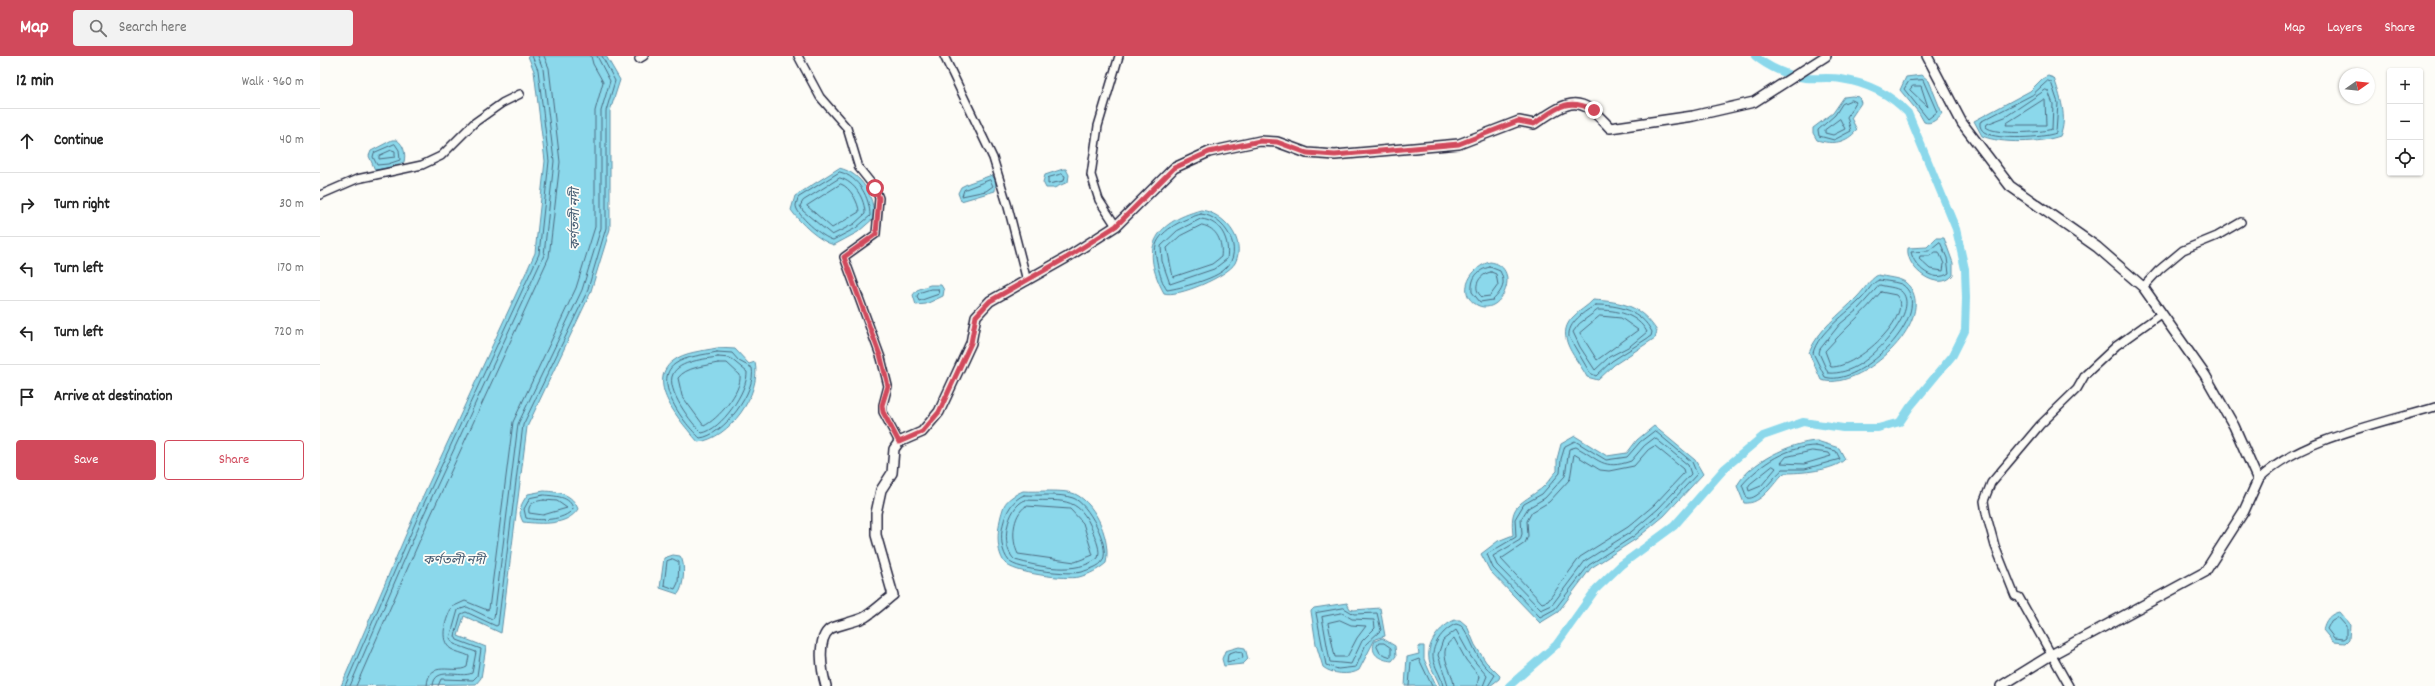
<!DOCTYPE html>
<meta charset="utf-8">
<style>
:root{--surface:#fff;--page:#f2f2f2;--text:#222;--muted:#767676;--line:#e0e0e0;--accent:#d1495b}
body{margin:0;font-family:Dekko,"Noto Sans Bengali",sans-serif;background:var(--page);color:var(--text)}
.controls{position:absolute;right:12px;top:12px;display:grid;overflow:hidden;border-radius:4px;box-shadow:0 1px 3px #0004}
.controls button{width:36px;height:36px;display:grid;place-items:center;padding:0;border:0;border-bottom:1px solid var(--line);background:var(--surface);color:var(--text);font:20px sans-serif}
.compass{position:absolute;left:2019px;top:12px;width:36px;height:36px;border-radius:50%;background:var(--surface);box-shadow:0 1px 3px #0004;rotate:76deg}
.stop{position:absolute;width:12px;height:12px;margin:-9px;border:3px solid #d1495b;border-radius:50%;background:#fff}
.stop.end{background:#d1495b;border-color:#fff;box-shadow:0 1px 4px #0008}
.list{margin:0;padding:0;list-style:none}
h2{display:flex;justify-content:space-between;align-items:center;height:52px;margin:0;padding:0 16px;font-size:17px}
h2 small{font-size:13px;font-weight:400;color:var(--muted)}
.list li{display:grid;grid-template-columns:26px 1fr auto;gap:12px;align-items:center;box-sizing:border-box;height:64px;padding:0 16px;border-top:1px solid var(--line)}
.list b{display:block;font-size:15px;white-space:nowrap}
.list em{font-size:13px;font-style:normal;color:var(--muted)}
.actions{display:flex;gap:8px;padding:12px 16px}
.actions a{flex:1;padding:9px 0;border:1px solid var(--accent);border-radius:4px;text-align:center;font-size:14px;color:var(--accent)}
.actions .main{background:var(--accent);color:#fff}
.icon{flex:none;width:22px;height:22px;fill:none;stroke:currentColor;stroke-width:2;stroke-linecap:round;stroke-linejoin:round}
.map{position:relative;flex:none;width:2115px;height:630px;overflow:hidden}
header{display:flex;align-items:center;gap:24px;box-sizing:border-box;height:56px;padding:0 20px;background:var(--accent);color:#fff}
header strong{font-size:19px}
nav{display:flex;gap:22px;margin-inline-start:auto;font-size:14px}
.search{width:280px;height:36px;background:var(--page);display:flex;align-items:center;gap:10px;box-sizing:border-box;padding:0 14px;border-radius:4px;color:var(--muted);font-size:15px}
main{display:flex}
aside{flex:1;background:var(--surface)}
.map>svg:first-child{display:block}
.water{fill:#8bd8eb;stroke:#618fa5}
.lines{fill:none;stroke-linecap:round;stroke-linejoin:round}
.shore{stroke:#4c6b81;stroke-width:1}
.canal{stroke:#8bd8eb;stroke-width:8}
.minor-casing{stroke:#22223b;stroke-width:10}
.tertiary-casing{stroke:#22223b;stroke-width:12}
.minor{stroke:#fdfcf7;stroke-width:7}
.tertiary{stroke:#fdfcf7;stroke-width:9}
.route{stroke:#d1495b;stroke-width:5}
.labels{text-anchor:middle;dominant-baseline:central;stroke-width:3.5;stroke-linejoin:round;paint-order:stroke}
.water-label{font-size:13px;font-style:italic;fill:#425970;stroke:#fdfcf7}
</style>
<header>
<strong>Map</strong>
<div class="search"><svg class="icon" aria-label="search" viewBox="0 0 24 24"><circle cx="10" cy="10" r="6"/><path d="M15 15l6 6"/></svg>Search here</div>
<nav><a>Map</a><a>Layers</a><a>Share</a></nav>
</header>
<main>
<aside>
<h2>12 min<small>Walk · 960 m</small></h2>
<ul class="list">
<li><svg class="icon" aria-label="ahead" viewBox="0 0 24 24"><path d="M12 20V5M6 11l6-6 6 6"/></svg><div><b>Continue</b></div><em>40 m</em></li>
<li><svg class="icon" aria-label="right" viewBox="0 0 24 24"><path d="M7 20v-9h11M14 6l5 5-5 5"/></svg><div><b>Turn right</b></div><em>30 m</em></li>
<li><svg class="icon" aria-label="left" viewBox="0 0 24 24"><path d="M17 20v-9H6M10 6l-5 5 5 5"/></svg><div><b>Turn left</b></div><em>170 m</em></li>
<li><svg class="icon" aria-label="left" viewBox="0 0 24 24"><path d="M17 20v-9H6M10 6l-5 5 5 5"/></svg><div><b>Turn left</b></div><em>720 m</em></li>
<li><svg class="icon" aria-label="arrive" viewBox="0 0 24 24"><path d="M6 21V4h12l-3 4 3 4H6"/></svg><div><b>Arrive at destination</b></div></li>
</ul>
<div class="actions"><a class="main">Save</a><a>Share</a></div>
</aside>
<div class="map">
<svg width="2115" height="630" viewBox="0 0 2115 630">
<rect width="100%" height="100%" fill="#fdfcf7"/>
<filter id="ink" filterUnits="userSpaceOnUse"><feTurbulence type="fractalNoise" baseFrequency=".025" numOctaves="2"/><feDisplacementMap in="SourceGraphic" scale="8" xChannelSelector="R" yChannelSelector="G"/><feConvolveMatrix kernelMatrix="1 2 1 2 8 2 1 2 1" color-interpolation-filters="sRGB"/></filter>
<g filter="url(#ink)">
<g class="water">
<path d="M 208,0 L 286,0 L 300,24 L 290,55 L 290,173 L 270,238 L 207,371 L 181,577 L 144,560 L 138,580 L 166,591 L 161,622 L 156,628 L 21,630 L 96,455 L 215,197 L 225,105 L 214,15 Z"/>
<path d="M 1602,19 L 1609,25 L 1622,57 C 1618,63 1611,69 1604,66 L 1599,57 L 1580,34 L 1586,21 Z"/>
<path d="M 1728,20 L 1734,22 C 1740,40 1748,62 1740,80 C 1721,87 1681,88 1662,80 L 1654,65 L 1710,35 L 1722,23 Z"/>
<path d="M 1532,40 L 1539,41 L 1541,47 L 1531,62 L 1537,74 C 1526,87 1513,89 1497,84 L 1493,77 L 1493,72 L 1513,57 L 1524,41 Z"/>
<path d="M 72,84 L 77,84 C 84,89 86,98 84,106 L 68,112 L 55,114 L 49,100 L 51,95 Z"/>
<path d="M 519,112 C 542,117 554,140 554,162 L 538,176 L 514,189 C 499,185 480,167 471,154 L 475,140 Z"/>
<path d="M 743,113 L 746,113 L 749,119 L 748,126 L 734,132 L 726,132 L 723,126 L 725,119 Z"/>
<path d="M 672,119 L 676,125 L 675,135 L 641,145 L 638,137 L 641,131 L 649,127 Z"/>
<path d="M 881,154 C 904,157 927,184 915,207 C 908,220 857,242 844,237 C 820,193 833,167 881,154 Z"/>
<path d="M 1616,182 L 1624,182 L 1633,207 L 1633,219 C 1619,237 1585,213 1588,192 L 1607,191 Z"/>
<path d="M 1170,206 C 1203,210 1182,262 1157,249 C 1135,237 1152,210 1170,206 Z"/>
<path d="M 1558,219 C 1565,221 1580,222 1585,226 C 1624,258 1542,337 1501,324 L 1489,297 C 1498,273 1520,259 1537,241 C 1545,233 1549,224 1558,219 Z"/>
<path d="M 610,229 L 621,229 L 624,234 L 623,240 L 606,248 L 596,249 L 593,239 L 597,234 Z"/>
<path d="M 1273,244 C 1303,246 1320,249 1337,275 L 1335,282 L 1294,309 L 1278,324 L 1267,321 C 1258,303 1234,281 1252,262 C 1258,255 1267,251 1273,244 Z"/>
<path d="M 397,292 L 415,293 L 429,308 L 435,306 C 442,338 409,383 378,386 C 363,368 324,327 353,305 C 364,296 383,295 397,292 Z"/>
<path d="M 1334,370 L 1375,404 L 1383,418 L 1344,460 L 1316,483 L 1271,512 L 1238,556 L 1220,567 L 1170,515 L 1161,498 L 1178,485 L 1193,479 C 1190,450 1197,450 1218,435 C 1225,431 1231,421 1237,415 L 1237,403 L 1241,388 L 1255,380 L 1287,400 L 1307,397 L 1317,384 Z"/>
<path d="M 1497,385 L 1519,392 L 1525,403 C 1514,415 1480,417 1464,417 C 1453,427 1442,449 1424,447 L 1417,430 C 1428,407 1472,386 1497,385 Z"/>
<path d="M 224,435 C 238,436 252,437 258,453 C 247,470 221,468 203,466 C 197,455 201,448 208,438 Z"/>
<path d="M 703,435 C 716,436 744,433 755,438 C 777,448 791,486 786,507 C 778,514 770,518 759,521 C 747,524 692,517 685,507 C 674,493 678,466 684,450 C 687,443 696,438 703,435 Z"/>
<path d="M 353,499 L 360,500 C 366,506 364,532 358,538 L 340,532 L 344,502 Z"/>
<path d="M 1027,547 L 1030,553 L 1034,554 L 1060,552 L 1065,580 L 1055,583 L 1039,614 C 1030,620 1011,618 1003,611 L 996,588 L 991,555 L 994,552 Z"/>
<path d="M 2019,556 L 2030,569 L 2029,583 L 2025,587 L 2013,586 L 2003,574 C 2005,564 2010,558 2019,556 Z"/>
<path d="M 1135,564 L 1140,564 L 1147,570 L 1155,589 L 1166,606 L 1180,620 L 1179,623 L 1170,630 L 1120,630 C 1117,622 1112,615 1110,607 C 1104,589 1120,570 1135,564 Z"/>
<path d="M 1062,582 L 1075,590 L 1076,600 L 1072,605 C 1060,604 1049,598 1055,585 Z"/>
<path d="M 1100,590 L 1104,590 L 1104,603 L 1116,630 L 1085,630 L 1087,601 L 1099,598 L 1098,593 Z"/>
<path d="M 919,591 L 925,592 L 928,603 L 923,608 L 904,610 L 902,603 L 905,595 Z"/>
</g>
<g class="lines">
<g class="shore">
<path d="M 1603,24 L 1617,56 L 1608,63 L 1584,33 L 1589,25 Z"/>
<path d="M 1728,25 L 1731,26 L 1738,47 L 1736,77 C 1724,82 1677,84 1666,77 C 1663,76 1661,73 1660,70 L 1660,66 L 1712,39 Z"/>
<path d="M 1593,30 L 1601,30 L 1608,51 L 1590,34 Z"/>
<path d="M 1726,34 L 1728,35 L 1733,48 L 1732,73 C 1721,77 1674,79 1666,71 L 1667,68 L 1685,61 Z"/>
<path d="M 1532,44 L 1536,46 L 1527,61 L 1531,75 L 1514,84 L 1499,80 L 1498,74 L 1515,59 L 1522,48 Z"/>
<path d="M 1723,44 L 1725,44 L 1726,69 L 1686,69 L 1687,67 Z"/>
<path d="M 1520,63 L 1525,73 L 1513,79 L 1505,77 L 1505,74 Z"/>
<path d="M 75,88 L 79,94 L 80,104 L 68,108 L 57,109 L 53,101 L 54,97 Z"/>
<path d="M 72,94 L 75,95 L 75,101 L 59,103 L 59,100 Z"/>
<path d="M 520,116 C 539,121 550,142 550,160 L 536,172 L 513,184 C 503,182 475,158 476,149 L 478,142 Z"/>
<path d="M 742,118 L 745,120 L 744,125 L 728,128 L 728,122 Z"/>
<path d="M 520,122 C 535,126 545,143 545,158 L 534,168 L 512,179 L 483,155 L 480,150 L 483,145 Z"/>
<path d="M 670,124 L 673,130 L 666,135 L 642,140 L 644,134 Z"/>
<path d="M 521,128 C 530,131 539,147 539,156 L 512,172 L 487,150 Z"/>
<path d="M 881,158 C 904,160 926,194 905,213 C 895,223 861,232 847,234 C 842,227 840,218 838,211 C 837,204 834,196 836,189 C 841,173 866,162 881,158 Z"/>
<path d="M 881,163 C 902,165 910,185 907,203 L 894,213 L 850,228 L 842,205 L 841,190 L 857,175 Z"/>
<path d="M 882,169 C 897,172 903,186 901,201 L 892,208 L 853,221 L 847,192 L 860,180 Z"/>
<path d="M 1620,186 L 1627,202 L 1629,217 C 1614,228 1594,211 1591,196 L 1608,195 Z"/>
<path d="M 1616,196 L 1619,196 L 1624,208 L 1623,215 L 1610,213 L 1599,203 L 1600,200 L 1609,200 Z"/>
<path d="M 1170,211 L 1180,215 C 1186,227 1183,234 1173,244 L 1160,246 L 1152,236 C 1151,223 1156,214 1170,211 Z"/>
<path d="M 1171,216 L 1176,218 L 1178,229 L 1170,240 L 1162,241 C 1151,232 1159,218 1171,216 Z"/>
<path d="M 1559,224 C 1565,225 1578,226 1583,229 C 1617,255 1540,333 1505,321 L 1493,297 C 1498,276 1528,257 1542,242 C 1548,236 1551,227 1559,224 Z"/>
<path d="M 1560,229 C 1566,231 1576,231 1581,235 C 1601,253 1556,299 1540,308 C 1531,314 1519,318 1508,317 L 1499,297 L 1500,293 L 1520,268 L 1537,254 Z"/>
<path d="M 611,233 L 618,233 L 619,238 L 599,245 L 597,240 L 599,237 Z"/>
<path d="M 1561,236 L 1576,239 C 1595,259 1537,312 1511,311 L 1505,295 C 1523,274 1544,257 1561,236 Z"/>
<path d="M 1276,249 C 1299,249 1321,254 1332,276 L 1331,280 L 1292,305 L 1276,320 L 1270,317 L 1249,281 C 1247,267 1265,255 1276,249 Z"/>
<path d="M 1278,254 C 1297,254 1317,258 1327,276 L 1310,290 L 1289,301 L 1275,314 L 1260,291 L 1253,276 L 1259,268 Z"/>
<path d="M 1280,260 L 1301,262 L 1318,274 L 1277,304 L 1260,277 Z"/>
<path d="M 397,296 L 412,297 L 419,305 L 432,312 C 437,335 403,380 380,382 C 365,369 331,325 355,308 C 366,300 384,299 397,296 Z"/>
<path d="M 398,301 L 410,302 L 427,316 C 428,335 401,374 382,377 C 372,368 345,333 353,318 C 359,305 385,303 398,301 Z"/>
<path d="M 398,307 L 407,307 L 420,319 C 422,336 398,363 384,370 L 362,340 L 358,322 C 366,311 385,310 398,307 Z"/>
<path d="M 1335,375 L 1372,406 L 1377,418 L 1341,457 L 1314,480 L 1269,509 L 1235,553 L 1220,561 L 1173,512 L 1167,498 L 1196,481 L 1195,463 L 1204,448 L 1222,438 L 1240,417 L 1241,403 L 1245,390 L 1255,385 L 1286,404 L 1307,401 L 1320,386 Z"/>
<path d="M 1335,382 L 1368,409 L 1371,418 L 1338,453 L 1311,476 L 1265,505 L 1232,549 L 1221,554 L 1177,509 L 1173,500 L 1200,484 L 1202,478 L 1201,463 L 1208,452 L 1225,442 L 1245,420 L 1249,393 L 1256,391 C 1279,403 1283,415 1311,405 L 1324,390 Z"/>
<path d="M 1335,390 L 1363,413 L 1364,417 L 1334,449 L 1308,471 L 1260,501 L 1228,545 L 1222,547 L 1181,503 L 1205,487 L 1208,480 L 1207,465 L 1212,456 L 1229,446 L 1250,423 L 1254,398 L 1280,414 L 1289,415 L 1314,410 L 1328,394 Z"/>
<path d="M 1496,390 L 1516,395 L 1520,403 L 1485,413 L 1463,413 C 1454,420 1438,445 1427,442 L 1422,429 C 1440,408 1468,390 1496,390 Z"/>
<path d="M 1492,395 L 1509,397 L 1511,400 L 1484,408 L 1461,407 L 1466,401 Z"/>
<path d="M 1453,410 L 1456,412 L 1441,430 L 1429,435 L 1428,431 L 1430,428 Z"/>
<path d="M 224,439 C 234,440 251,440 253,453 C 244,465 219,465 206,462 L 204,453 L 210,442 Z"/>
<path d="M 704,439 C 719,440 738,437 753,442 C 768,447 790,489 783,504 C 780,511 769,513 762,516 C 751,519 696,514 689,505 C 674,487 683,447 704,439 Z"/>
<path d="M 224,444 L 237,445 L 247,452 L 223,459 L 209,457 C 207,447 216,445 224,444 Z"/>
<path d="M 705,444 C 739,446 759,437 773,476 C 776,484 781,494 778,502 C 756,519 720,511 695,504 C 679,490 687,451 705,444 Z"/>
<path d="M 706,450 L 750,453 L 763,467 L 773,499 L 755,506 L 698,498 C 691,484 692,459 706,450 Z"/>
<path d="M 353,503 L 359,506 L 358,527 L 355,533 L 344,529 L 347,505 Z"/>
<path d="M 1024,552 L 1034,558 L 1057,557 L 1061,574 L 1046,588 L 1036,611 L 1018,613 L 1006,609 L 996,557 Z"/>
<path d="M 1022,557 L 1032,563 L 1054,564 L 1055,572 L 1042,585 L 1031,608 L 1010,606 L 1002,561 Z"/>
<path d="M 2018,561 L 2026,570 L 2026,581 L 2023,583 L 2014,582 L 2007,573 L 2011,565 Z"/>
<path d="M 1020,564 L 1031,569 L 1046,570 L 1037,582 L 1027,601 L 1015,601 L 1008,567 Z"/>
<path d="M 1059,587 L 1064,587 L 1071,592 L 1071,601 L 1060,597 L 1057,591 Z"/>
<path d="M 916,595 L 922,596 L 923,602 L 907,606 L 908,598 Z"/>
<path d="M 25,630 L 100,456 L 219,198 L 229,105 L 218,14 L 212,0"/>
<path d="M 30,630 L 104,458 L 224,199 L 234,105 L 223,13 L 218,0"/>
<path d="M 36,630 L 110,461 L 229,201 L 240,106 L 229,12 L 224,0"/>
<path d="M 107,630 C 108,602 134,619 147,611 L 149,600 C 143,597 136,596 131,593 C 118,584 126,562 132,551 L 145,545 L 167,554 L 169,553 L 193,366 L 256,232 L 275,171 L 275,55 L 283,26 L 273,8 L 271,0"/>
<path d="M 113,630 C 114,609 141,623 152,617 L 156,596 L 134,588 L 130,582 L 138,554 L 147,551 L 172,563 L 174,562 L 198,368 L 262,234 L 281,172 L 281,55 L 290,25 L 277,0"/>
<path d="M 118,630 L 121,623 L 153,624 L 157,620 L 161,593 L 137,584 L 135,580 L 141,558 L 146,556 L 176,570 L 178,569 L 203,369 L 267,236 L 286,172 L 286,55 L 295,25 L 282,0"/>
<path d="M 1089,630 L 1091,606 L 1099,603 L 1112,630"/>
<path d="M 1123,630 C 1122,621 1116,614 1114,606 C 1109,591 1123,573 1136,568 C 1140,569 1142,570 1144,573 C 1156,592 1155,604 1175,619 L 1168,630"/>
<path d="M 1128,630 L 1118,599 L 1123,584 L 1136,574 L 1151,601 L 1167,620 L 1163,630"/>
<path d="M 1134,630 C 1133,613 1114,596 1134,582 L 1146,604 L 1159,620 L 1157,630"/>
</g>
<path class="canal" d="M 1189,630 L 1236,589 L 1276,533 L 1301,509 L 1354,470 L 1405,412 L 1443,380 L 1483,366 L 1523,372 L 1558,372 L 1580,366 L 1590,351 L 1633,299 L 1645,275 L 1646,242 L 1645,213 L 1636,173 L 1588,57 C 1571,39 1547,27 1521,23 C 1509,21 1497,23 1485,22 C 1468,20 1448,11 1435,0"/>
<defs>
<g id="minor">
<path d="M 478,0 L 500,41 L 527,72 L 539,112 L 555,132 L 559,142 L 556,178 L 524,201 L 561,302 L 568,330 L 563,349 L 563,356 L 579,386"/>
<path d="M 624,0 L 673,102 L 688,151 L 707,225"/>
<path d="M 319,3 L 324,0"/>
<path d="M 0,139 L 37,123 L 102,109 L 121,100 L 154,67 L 182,47 L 200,38"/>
<path d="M 796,170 L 779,144 L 771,119 L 778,70 L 799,0"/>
<path d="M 1823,231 L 1839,214 L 1863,194 L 1897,180 L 1921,166"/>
<path d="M 1938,424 C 1976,384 2062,367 2115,351"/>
<path d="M 1749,630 L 1699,541 L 1695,540 L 1675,490 L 1666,457 L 1664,445 L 1671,427 L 1720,369 L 1757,333 L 1765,319 L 1796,290 L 1842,257"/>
</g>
<g id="tertiary">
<path d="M 1607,0 L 1642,67 L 1690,130 L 1777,191 L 1823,231 L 1885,319 L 1914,370 L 1938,424 L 1924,455 L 1885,516 L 1731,599 L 1681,630"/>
<path d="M 506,630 C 502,616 496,583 510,573 C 514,570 538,565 545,561 C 555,555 564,546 573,539 L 556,479 L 556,457 L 561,434 L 572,417 L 574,393 L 579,386 L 602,376 L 619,356 L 651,287 L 656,260 L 670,245 L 746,202 L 796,170 L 854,112 L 889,96 L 940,85 L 957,86 L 987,97 L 1015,99 L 1139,88 L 1199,65 L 1214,68 C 1250,44 1259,37 1290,72 L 1373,60 L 1434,46 L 1506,0"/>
</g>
</defs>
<use href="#minor" class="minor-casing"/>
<use href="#tertiary" class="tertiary-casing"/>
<use href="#minor" class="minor"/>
<use href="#tertiary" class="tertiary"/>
</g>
</g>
<g class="lines" filter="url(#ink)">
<path class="route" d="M 555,132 L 559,142 L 556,178 L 524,201 L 561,302 L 568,330 L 562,349 L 563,356 L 579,386 L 602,376 L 619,356 L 651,287 L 656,260 L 670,245 L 746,202 L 796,170 L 854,112 L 889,96 L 940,85 L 957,86 L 987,97 L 1015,99 L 1139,88 L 1198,65 L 1214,68 C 1237,52 1246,41 1274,54"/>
</g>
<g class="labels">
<g class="water-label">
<text transform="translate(256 163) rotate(-90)">কর্ণতলী নদী</text>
<text x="134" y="505">কর্ণতলী নদী</text>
</g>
</g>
</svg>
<div class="controls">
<button>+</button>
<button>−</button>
<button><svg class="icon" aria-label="locate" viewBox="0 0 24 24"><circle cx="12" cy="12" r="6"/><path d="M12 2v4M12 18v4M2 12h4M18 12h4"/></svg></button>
</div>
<svg class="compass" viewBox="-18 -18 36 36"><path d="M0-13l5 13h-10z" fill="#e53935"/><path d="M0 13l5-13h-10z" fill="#767676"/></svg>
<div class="stop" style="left:555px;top:132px"></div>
<div class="stop end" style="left:1274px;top:54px"></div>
</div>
</main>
